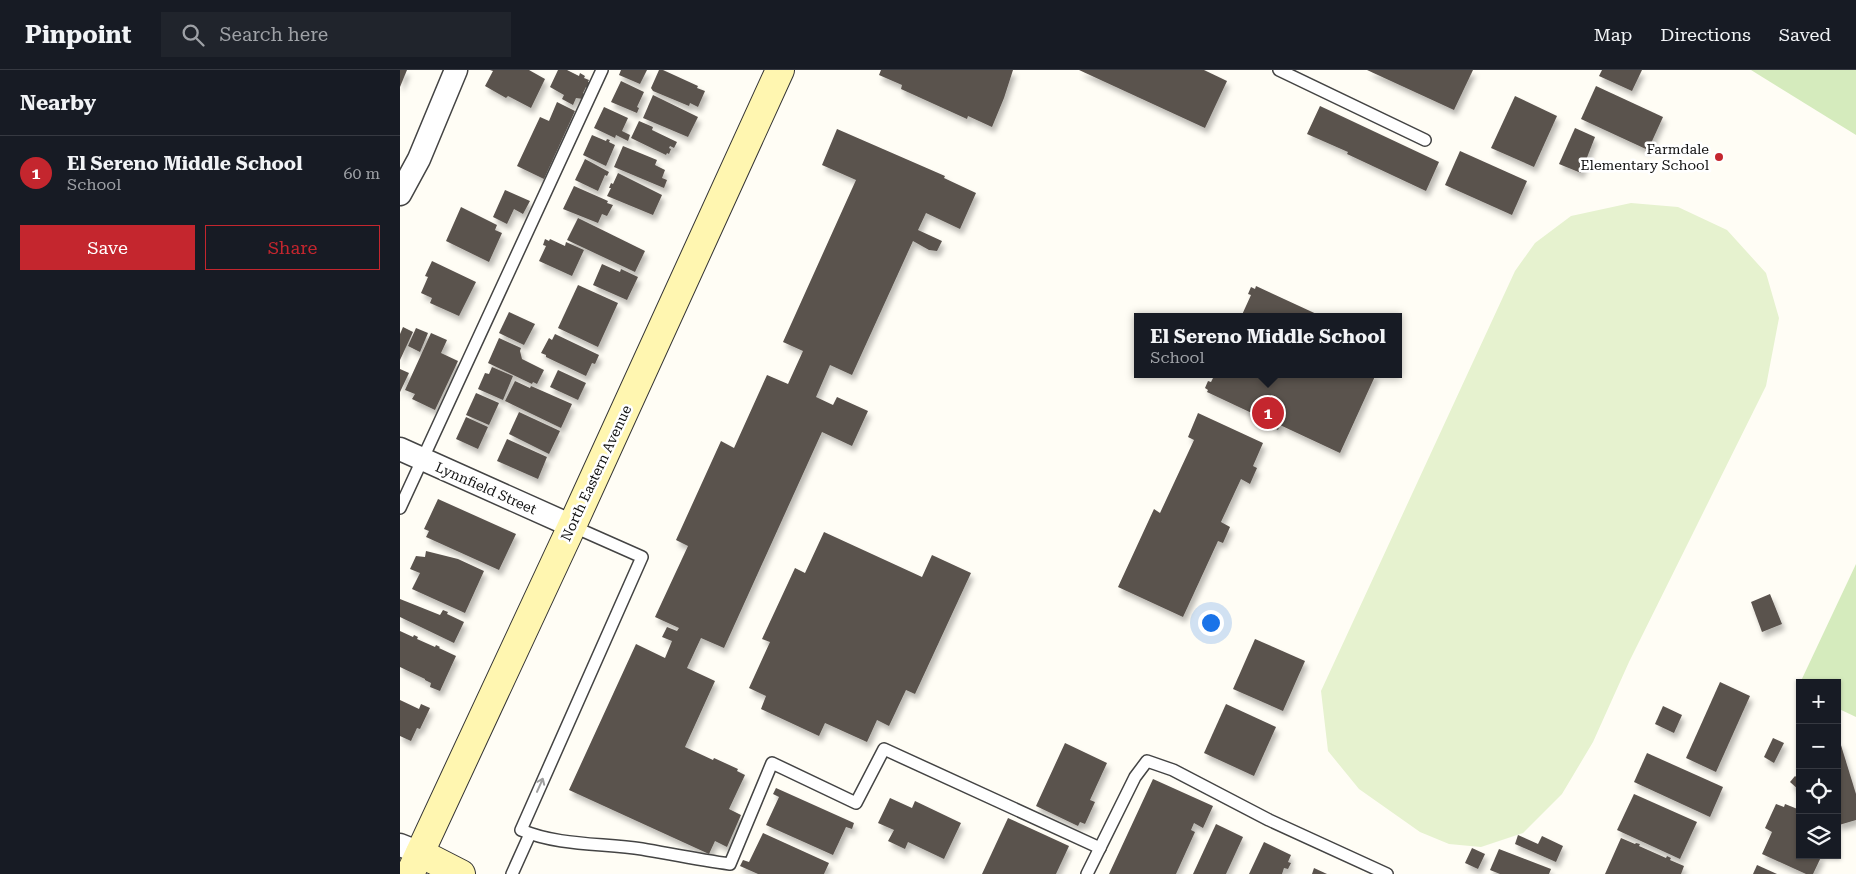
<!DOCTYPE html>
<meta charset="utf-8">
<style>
:root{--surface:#171b24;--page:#20242c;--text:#f1f3f6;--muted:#9ea1a6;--line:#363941;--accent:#c4262e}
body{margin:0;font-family:"Roboto Serif",serif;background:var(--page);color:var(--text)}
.controls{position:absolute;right:15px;bottom:15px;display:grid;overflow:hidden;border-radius:0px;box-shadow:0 1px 4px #0004}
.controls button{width:45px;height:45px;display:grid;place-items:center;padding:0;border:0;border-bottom:1px solid var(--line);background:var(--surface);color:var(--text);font:25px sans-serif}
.you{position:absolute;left:810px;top:552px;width:18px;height:18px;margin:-12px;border:4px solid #fff;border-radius:50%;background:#1a73e8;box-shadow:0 0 0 8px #1a73e833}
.badge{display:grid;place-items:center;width:32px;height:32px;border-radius:50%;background:var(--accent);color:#fff;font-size:16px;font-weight:700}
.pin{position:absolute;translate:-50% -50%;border:2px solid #fff;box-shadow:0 1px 5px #0006}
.popup{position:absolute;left:734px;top:243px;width:268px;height:65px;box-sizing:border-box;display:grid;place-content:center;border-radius:0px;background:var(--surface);filter:drop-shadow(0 1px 4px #0005);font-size:16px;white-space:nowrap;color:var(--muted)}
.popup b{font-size:19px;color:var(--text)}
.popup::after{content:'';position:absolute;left:50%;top:100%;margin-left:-10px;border:10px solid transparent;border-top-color:var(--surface)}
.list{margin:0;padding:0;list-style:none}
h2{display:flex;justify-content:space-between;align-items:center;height:65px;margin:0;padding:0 20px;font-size:21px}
h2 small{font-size:16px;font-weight:400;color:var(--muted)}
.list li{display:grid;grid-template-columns:32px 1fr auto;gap:15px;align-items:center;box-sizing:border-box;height:75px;padding:0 20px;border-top:1px solid var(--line)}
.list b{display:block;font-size:19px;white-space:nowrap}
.list p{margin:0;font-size:16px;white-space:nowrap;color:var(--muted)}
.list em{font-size:16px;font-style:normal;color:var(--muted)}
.actions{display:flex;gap:10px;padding:15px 20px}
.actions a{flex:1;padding:11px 0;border:1px solid var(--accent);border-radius:0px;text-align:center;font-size:18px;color:var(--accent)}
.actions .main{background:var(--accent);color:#fff}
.icon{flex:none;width:28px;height:28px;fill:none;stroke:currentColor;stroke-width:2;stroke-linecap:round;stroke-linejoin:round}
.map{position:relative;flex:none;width:1456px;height:804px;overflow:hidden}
header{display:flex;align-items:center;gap:30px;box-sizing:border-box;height:70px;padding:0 25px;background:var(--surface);border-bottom:1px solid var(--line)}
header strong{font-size:24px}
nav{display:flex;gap:28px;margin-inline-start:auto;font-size:18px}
.search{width:350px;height:45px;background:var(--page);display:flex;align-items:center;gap:12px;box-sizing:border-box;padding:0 18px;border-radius:0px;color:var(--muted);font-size:19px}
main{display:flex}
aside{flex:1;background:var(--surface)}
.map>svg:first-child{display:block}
.green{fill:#d5ebbd}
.pitch{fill:#e6f2cf}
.building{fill:#5a524d;filter:url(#shadow)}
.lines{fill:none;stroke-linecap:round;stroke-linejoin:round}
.lane-casing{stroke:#444;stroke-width:14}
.street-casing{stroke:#444;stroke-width:25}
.secondary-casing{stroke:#333;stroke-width:30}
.lane{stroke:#fff;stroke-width:11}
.street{stroke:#fff;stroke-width:22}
.secondary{stroke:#fff6b0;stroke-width:28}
.oneway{stroke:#a0a0a0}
.poi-dot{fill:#c4262e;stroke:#fff;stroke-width:2}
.labels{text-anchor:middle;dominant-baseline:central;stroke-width:5;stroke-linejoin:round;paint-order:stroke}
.poi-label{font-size:14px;fill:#111;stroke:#fff;text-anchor:end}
.street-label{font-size:14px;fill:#111;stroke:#fff}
</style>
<header>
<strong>Pinpoint</strong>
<div class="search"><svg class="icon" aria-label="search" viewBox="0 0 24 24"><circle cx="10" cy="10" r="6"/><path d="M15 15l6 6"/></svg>Search here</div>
<nav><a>Map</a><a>Directions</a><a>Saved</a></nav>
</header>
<main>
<aside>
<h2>Nearby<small></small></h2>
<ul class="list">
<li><span class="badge">1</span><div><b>El Sereno Middle School</b><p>School</p></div><em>60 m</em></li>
</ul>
<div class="actions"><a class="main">Save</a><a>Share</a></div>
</aside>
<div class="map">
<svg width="1456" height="804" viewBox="0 0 1456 804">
<defs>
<filter id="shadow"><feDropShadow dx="3" dy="5.5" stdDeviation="2.5" flood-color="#0004"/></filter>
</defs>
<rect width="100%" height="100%" fill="#fffdf5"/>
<g class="green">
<path d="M 1351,0 L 1456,0 L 1456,65 Z"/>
<path d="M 1456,494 L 1456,647 L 1437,638 L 1437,613 L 1400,613 Z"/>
</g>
<path class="pitch" d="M 1231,133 L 1278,137 L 1327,160 L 1366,203 L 1379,248 L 1366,316 L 1229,592 L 1193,672 L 1162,724 L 1123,763 L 1081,777 L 1049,774 L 1020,762 L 959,719 L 928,681 L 921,621 L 1115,201 L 1135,173 L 1171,146 Z"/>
<g class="building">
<path d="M 0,0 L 7,0 L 0,17 Z"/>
<path d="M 90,0 L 129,0 L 145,9 L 131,38 L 108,26 L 106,28 L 85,16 L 93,1 Z"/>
<path d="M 158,0 L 167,0 L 179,6 L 180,3 L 185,6 L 184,8 L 189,10 L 188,12 L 191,13 L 188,18 L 186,17 L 183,23 L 185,25 L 183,29 L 176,28 L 173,35 L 162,29 L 164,25 L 150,17 Z"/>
<path d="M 221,0 L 247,0 L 240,14 L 219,5 Z"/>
<path d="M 259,0 L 263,0 L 298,16 L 297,18 L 305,21 L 298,37 L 290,33 L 289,36 L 253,21 L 251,18 Z"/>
<path d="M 481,0 L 613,0 L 604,28 L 592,57 L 568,46 L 567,49 L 501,19 L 502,15 L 479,5 Z"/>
<path d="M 679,0 L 804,0 L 827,11 L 805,58 Z"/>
<path d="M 967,0 L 1073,0 L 1054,40 Z"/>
<path d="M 1202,0 L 1242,0 L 1232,21 L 1199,6 Z"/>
<path d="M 221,11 L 244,22 L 237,37 L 239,38 L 237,43 L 211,32 Z"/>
<path d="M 1196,16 L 1263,47 L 1248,80 L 1181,49 Z"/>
<path d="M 253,25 L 298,47 L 288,67 L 243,48 Z"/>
<path d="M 1115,26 L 1157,46 L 1134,97 L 1091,78 Z"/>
<path d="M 157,32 L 175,41 L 144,109 L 117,96 L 140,47 L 149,51 Z"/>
<path d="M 920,36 L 1039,92 L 1026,121 L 947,84 L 948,82 L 907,64 Z"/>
<path d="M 204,37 L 228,48 L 222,61 L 230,65 L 228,71 L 216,65 L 215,68 L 194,58 Z"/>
<path d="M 239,51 L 253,57 L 252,60 L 277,72 L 274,78 L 270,76 L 269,78 L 271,79 L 269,84 L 267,83 L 266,85 L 231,68 Z"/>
<path d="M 1175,58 L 1195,67 L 1181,103 L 1159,94 Z"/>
<path d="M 437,59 L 545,106 L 544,108 L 576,123 L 560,159 L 526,143 L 518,160 L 542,171 L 537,181 L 529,180 L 513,171 L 452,305 L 430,295 L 416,327 L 433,335 L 437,327 L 468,341 L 452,376 L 422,362 L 324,578 L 301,568 L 287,598 L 315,611 L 285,677 L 313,690 L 314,688 L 338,699 L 337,701 L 345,705 L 329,739 L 341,745 L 327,777 L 315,771 L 309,784 L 169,720 L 236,574 L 265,588 L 272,571 L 262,567 L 267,557 L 277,561 L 279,558 L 255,547 L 288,476 L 276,470 L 321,371 L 334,378 L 367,305 L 388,314 L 403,281 L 383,272 L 456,110 L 422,95 Z"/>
<path d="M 192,65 L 206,71 L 207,69 L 210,70 L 209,72 L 215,75 L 206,96 L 183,85 Z"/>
<path d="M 223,76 L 257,90 L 255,95 L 265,100 L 262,108 L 267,110 L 264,118 L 214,97 Z"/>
<path d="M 1060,81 L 1127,111 L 1112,145 L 1045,115 Z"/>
<path d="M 185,89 L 209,102 L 207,106 L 205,105 L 198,121 L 175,110 Z"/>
<path d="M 218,103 L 262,125 L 253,145 L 207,126 L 211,118 L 209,118 L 211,113 L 213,114 Z"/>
<path d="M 174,116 L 208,131 L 207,133 L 213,135 L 207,146 L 202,144 L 198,153 L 163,139 Z"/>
<path d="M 105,120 L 130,131 L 123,144 L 114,139 L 107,154 L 93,147 Z"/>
<path d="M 61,137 L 97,155 L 95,160 L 102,163 L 89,192 L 46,171 Z"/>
<path d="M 178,148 L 245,181 L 235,202 L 167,170 Z"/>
<path d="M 145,169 L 149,171 L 150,169 L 165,176 L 166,172 L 184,180 L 172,206 L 139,191 L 146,176 L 143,175 Z"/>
<path d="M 32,191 L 76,212 L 59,246 L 30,233 L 32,228 L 21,223 L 28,207 L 25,206 Z"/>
<path d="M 202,194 L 220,202 L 221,199 L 238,207 L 227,230 L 193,215 Z"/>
<path d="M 178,215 L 218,233 L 198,277 L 158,258 Z"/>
<path d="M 856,216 L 923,247 L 841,247 L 851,225 L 848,224 L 851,217 L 855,219 Z"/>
<path d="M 109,242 L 135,254 L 124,275 L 99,263 Z"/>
<path d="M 3,257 L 13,262 L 0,290 L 0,264 Z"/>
<path d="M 16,258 L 28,263 L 20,282 L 8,276 Z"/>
<path d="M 31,263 L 47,270 L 41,283 L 58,291 L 35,340 L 12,329 L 15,324 L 5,320 Z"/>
<path d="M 155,264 L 199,285 L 195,294 L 192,293 L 186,306 L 146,287 L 146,285 L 141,283 L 149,268 L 152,270 Z"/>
<path d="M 99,268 L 121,278 L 120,281 L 122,289 L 144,300 L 137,314 L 133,312 L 132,314 L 88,293 Z"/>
<path d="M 92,297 L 113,306 L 103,330 L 78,319 L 85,303 L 89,304 Z"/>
<path d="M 0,299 L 9,303 L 0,322 Z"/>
<path d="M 158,300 L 186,313 L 178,330 L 150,317 Z"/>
<path d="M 815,304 L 976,304 L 940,383 L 880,355 L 878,360 L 871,356 L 873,353 L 807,322 L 808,320 L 805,318 L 808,311 L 811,312 Z"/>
<path d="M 115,311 L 130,318 L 131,316 L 172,334 L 161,358 L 105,331 Z"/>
<path d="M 76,323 L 99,333 L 89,355 L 66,345 Z"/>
<path d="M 119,342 L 160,361 L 149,384 L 109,364 Z"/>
<path d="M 798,343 L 863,373 L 853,396 L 857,398 L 850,414 L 841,409 L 821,452 L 830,457 L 823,473 L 818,471 L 783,547 L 718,517 L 754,439 L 760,443 L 794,370 L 788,367 Z"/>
<path d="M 66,347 L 88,357 L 78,379 L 56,369 Z"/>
<path d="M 107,369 L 147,387 L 138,409 L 97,391 Z"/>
<path d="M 38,429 L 116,464 L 99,500 L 26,467 L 29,461 L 24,459 Z"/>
<path d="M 424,462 L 522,507 L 532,485 L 571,503 L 515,624 L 506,620 L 489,656 L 477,650 L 467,672 L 425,653 L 419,666 L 361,639 L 366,626 L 349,618 L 370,572 L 362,569 L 395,498 L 405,503 Z"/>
<path d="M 26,481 L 58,489 L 84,501 L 65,543 L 12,519 L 20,503 L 10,499 L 16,486 L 25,487 Z"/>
<path d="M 1370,524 L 1382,554 L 1362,562 L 1351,532 Z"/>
<path d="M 0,529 L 40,545 L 43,540 L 48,542 L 47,544 L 64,552 L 54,573 L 0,547 Z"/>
<path d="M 0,561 L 13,567 L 14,565 L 18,567 L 17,569 L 35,577 L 36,575 L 40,577 L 39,578 L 56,586 L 40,621 L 30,617 L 31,613 L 25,610 L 25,609 L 0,597 Z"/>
<path d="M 855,569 L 905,591 L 883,641 L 833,619 Z"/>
<path d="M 1320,612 L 1350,626 L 1316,702 L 1286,688 Z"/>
<path d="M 0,630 L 19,639 L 21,634 L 30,638 L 20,659 L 17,658 L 11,671 L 0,666 Z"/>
<path d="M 826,634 L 876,657 L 854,706 L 804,683 Z"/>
<path d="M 1263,636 L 1282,645 L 1274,663 L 1255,654 Z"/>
<path d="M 1373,668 L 1384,673 L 1374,693 L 1364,687 Z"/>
<path d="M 1440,672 L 1456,724 L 1456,750 L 1439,755 L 1437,748 L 1437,673 Z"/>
<path d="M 665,673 L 707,693 L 690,730 L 695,732 L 685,754 L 680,752 L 678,756 L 636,736 Z"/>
<path d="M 1247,683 L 1323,717 L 1310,747 L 1234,712 Z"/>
<path d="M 1395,706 L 1400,710 L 1399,720 L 1390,712 Z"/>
<path d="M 753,709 L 813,736 L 803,758 L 794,753 L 791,760 L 795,762 L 776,804 L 709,804 Z"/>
<path d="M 376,718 L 454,753 L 452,759 L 446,757 L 433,785 L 366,755 L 379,727 L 373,724 Z"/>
<path d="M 1234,724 L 1297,752 L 1280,789 L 1217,760 Z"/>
<path d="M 490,728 L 512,738 L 515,731 L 561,753 L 544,789 L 508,772 L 505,779 L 488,771 L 494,760 L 478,753 Z"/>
<path d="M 1376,734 L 1384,737 L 1385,734 L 1400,740 L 1400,785 L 1422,785 L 1413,804 L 1406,804 L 1362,784 L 1372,762 L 1365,758 Z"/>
<path d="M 608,748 L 669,776 L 656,804 L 582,804 Z"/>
<path d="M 816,754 L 843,767 L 826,804 L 793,804 Z"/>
<path d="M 363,763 L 429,793 L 424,804 L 358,804 L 340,796 L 343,790 L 349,792 Z"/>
<path d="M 1118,765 L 1138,774 L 1142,766 L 1163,776 L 1156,792 L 1115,774 Z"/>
<path d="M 1221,768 L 1235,774 L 1236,773 L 1240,774 L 1239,776 L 1266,788 L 1267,786 L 1271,788 L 1270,790 L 1284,796 L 1281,804 L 1205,804 Z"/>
<path d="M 864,772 L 891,785 L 888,792 L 891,793 L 888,799 L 884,798 L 882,804 L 849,804 Z"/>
<path d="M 1072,778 L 1085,784 L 1078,799 L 1065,793 Z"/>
<path d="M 1099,779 L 1151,799 L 1149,804 L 1100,804 L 1090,800 Z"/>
<path d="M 1357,795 L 1377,804 L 1353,804 Z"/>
<path d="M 914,798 L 927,804 L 912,804 Z"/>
</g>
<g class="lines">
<defs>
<g id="lane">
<path d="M 879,0 L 1025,70"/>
<path d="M 0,438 L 202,0"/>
<path d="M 172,456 L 242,487 L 121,760 C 159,776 202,773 242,779 C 271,784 300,790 330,794 L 372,693 L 456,733 L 484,679 L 700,778"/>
<path d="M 112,804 L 130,764"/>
<path d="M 687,804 L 735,707 L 747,691 L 773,700 L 869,750 L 987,804"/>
</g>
<g id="street">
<path d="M 0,124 L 19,89 L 56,0"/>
<path d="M 0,379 L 172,456"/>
<path d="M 0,775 L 20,783"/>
</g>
<g id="secondary">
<path d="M 20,783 L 61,804"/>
<path d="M 10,804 L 172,456 L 380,0"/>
</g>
</defs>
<use href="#lane" class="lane-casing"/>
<use href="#street" class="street-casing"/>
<use href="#secondary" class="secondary-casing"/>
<use href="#lane" class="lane"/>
<use href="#street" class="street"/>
<use href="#secondary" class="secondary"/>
</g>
<defs><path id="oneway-shaft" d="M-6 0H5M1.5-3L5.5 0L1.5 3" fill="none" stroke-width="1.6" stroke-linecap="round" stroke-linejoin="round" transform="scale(1.25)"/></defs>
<use class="oneway" href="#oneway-shaft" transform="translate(140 715) rotate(-66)"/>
<circle class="poi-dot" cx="1319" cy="87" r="5"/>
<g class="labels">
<g class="poi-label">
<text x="1309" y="79">Farmdale<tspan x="1309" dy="16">Elementary School</tspan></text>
</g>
<g class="street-label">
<text transform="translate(196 403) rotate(-65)">North Eastern Avenue</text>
<text transform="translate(86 418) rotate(24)">Lynnfield Street</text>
</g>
</g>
</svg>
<div class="controls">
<button>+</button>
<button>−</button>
<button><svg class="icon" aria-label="locate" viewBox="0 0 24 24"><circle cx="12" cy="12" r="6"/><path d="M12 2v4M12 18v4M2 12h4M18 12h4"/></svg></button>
<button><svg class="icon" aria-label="layers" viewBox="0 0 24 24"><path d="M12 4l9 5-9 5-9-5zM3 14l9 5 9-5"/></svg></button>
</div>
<div class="you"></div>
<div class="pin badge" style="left:868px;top:343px">1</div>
<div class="popup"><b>El Sereno Middle School</b>School</div>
</div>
</main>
